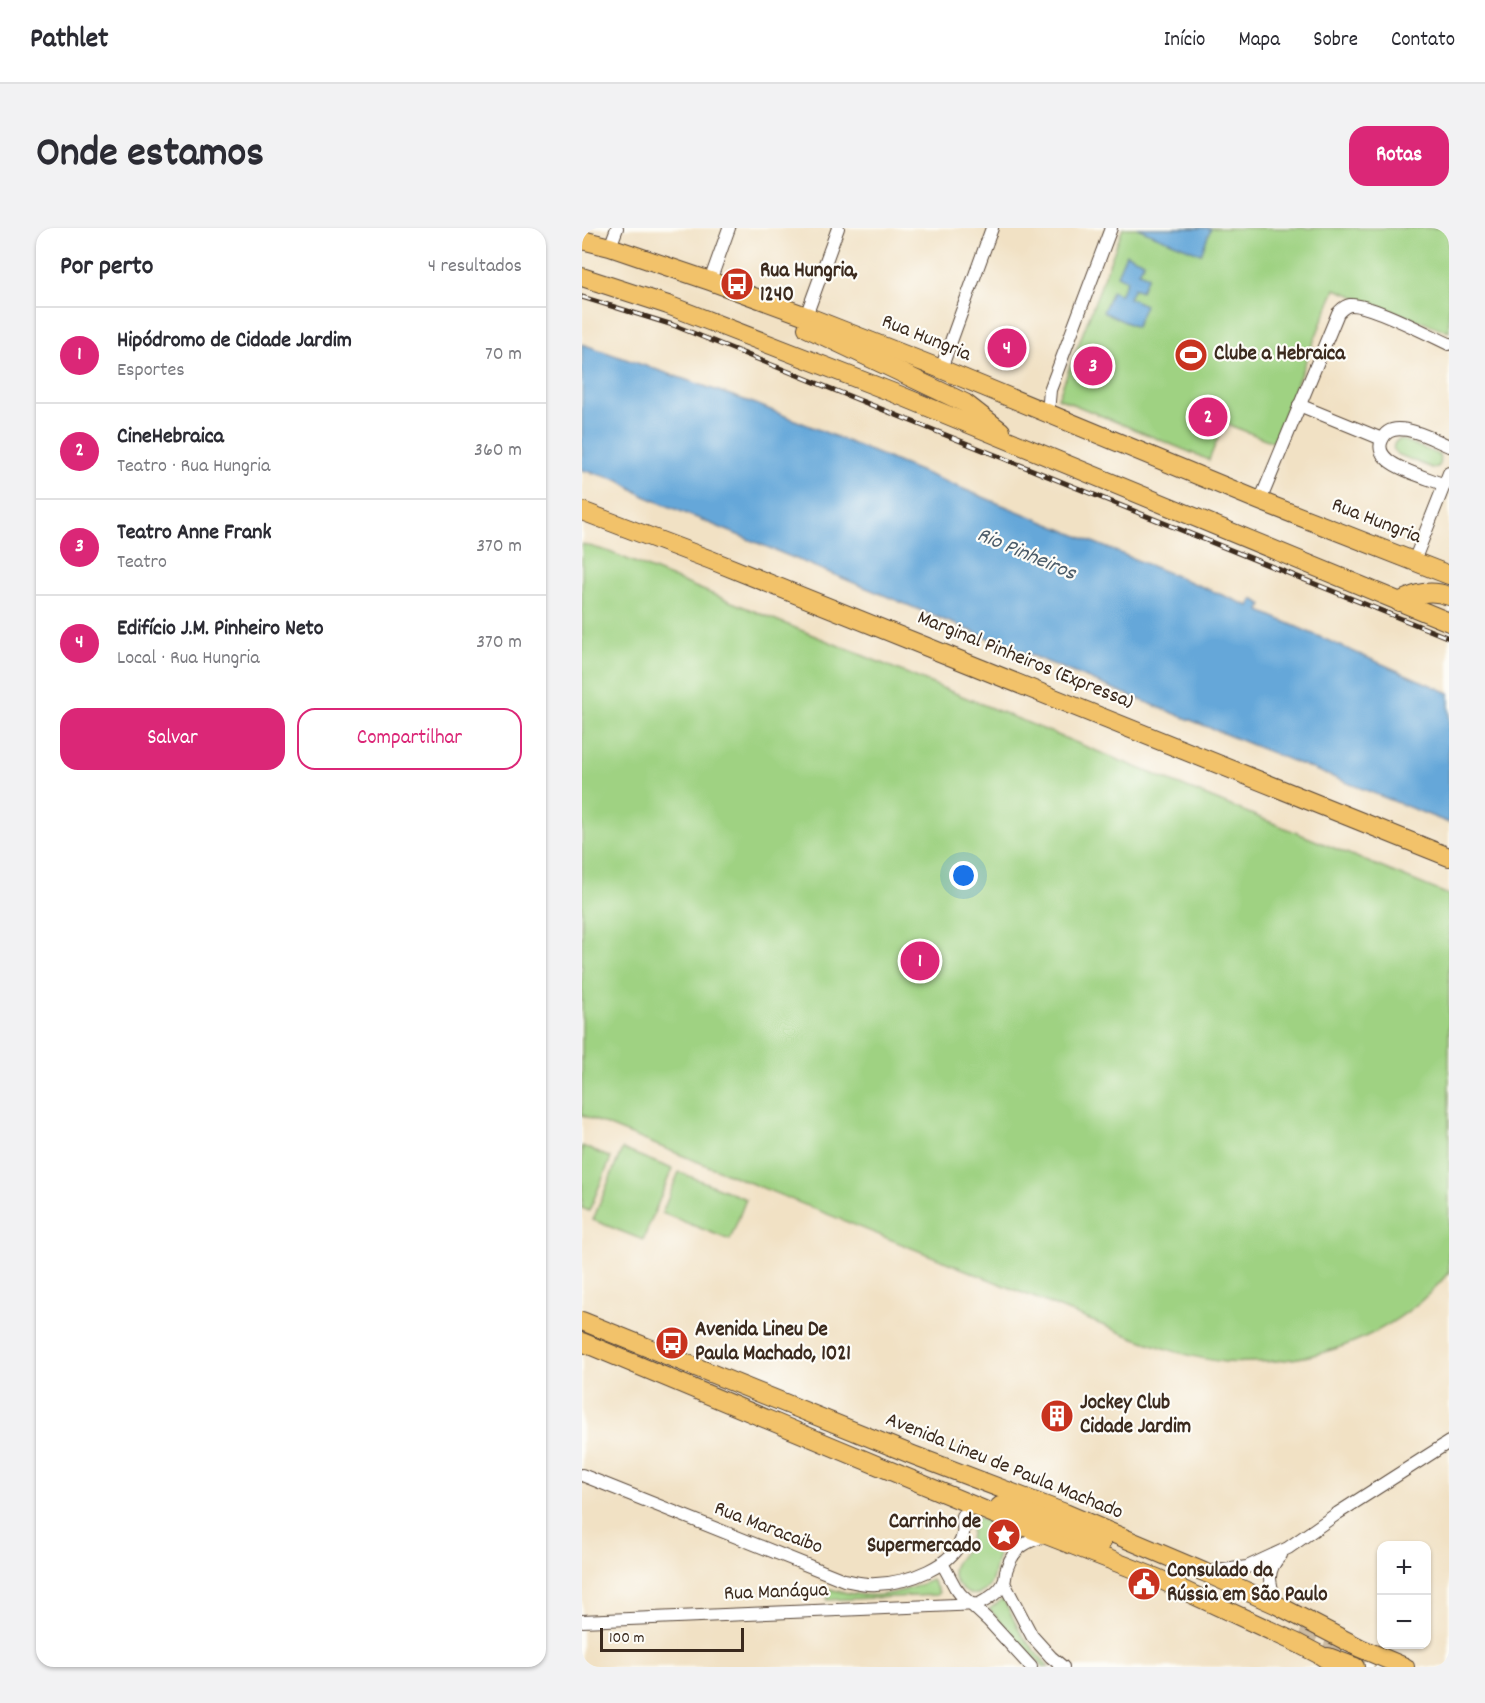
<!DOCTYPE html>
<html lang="pt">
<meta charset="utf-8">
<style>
:root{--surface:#fff;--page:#f2f2f3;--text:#2b2b33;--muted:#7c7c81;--line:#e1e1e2;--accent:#db2777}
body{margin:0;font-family:Dekko,sans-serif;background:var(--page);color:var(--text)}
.controls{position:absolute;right:18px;bottom:18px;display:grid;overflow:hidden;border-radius:12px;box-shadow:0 2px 4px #0004}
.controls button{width:54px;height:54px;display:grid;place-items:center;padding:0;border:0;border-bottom:2px solid var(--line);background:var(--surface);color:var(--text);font:30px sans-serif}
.scale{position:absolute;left:18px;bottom:15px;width:144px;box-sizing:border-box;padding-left:6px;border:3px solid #3b2a1e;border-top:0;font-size:16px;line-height:21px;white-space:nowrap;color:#3b2a1e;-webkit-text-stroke:4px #fdfcf7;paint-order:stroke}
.you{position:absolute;left:382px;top:648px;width:21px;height:21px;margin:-15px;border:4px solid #fff;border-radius:50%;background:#1a73e8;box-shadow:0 0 0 9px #1a73e833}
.badge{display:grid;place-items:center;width:39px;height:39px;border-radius:50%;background:var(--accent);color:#fff;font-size:20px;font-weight:700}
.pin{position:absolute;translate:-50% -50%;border:3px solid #fff;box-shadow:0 2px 6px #0006}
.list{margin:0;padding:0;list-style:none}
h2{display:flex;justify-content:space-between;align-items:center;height:78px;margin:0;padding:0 24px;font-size:26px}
h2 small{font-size:20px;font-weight:400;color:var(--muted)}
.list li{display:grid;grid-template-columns:39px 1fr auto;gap:18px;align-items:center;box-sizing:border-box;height:96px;padding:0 24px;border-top:2px solid var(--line)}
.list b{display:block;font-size:22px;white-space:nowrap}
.list p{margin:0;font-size:20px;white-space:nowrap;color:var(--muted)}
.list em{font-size:20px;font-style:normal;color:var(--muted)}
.actions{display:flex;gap:12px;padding:18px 24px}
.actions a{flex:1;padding:14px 0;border:2px solid var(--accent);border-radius:18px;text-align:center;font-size:21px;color:var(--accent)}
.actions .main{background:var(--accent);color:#fff}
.map{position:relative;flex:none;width:867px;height:1439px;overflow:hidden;border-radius:18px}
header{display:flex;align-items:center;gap:36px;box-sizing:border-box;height:84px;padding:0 30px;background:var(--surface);border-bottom:2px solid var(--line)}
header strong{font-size:28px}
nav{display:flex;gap:33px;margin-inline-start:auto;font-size:21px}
.intro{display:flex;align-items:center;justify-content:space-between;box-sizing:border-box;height:144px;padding:0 36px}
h1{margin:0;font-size:42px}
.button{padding:15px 27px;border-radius:18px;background:var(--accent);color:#fff;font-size:21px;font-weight:700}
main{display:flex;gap:36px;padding:0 36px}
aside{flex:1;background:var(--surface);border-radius:18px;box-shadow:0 2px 4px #0004}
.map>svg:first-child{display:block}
.green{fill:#9fd282;stroke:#6d7e50;stroke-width:1.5}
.water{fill:#65a7d9;stroke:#50687c;stroke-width:1.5}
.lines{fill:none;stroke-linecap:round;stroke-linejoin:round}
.highway-tunnel{stroke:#cdbca3;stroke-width:18;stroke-dasharray:18 9;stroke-linecap:butt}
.minor-casing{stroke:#564537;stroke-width:14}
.highway-casing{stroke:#564537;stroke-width:20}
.minor{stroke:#fff;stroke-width:12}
.highway{stroke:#f2c26a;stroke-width:18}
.rail-casing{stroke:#3b2a1e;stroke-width:5}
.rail{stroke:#fdfcf7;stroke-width:3;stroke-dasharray:9;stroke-linecap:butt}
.labels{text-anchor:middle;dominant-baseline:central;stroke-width:4.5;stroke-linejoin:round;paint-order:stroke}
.poi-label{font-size:21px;font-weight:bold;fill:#3b2a1e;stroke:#fdfcf7;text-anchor:start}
.street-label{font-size:21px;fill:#3b2a1e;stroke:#fdfcf7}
.water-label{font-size:22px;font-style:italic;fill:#4c5c69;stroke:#fdfcf7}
</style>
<header>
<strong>Pathlet</strong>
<nav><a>Início</a><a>Mapa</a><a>Sobre</a><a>Contato</a></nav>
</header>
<div class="intro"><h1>Onde estamos</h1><a class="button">Rotas</a></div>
<main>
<aside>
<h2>Por perto<small>4 resultados</small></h2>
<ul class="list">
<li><span class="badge">1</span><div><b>Hipódromo de Cidade Jardim</b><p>Esportes</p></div><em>70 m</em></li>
<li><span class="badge">2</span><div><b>CineHebraica</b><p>Teatro · Rua Hungria</p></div><em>360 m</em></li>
<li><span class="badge">3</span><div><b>Teatro Anne Frank</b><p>Teatro</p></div><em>370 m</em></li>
<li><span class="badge">4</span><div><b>Edifício J.M. Pinheiro Neto</b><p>Local · Rua Hungria</p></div><em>370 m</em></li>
</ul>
<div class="actions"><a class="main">Salvar</a><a>Compartilhar</a></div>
</aside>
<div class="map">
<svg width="867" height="1439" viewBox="0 0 867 1439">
<rect width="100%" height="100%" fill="#fdfcf7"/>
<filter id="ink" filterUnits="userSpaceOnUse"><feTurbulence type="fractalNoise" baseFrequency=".0167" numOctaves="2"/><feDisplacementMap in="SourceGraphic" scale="12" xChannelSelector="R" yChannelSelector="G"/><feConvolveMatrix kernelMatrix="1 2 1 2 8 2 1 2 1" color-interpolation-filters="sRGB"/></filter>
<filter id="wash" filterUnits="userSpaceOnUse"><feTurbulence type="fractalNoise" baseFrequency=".008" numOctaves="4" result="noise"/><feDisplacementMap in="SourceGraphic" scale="24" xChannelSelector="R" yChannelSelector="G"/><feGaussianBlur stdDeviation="1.35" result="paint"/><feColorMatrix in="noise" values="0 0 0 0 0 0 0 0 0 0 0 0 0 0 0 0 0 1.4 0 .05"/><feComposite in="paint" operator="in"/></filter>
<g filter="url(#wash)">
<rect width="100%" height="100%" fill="#f1e1c4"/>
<g class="green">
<path d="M 541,0 L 867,0 L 867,104 L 753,61 L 691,214 L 642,195 L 627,232 L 476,170 Z"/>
<path d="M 818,211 L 856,226 C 861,233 859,240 850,240 L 815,226 C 809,221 811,214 818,211 Z"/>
<path d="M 0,316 L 25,323 L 867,667 L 867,1044 C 820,1102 745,1134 670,1134 C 661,1134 652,1135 643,1134 C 610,1130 580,1120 550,1109 L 0,887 Z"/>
<path d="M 0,918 L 29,930 L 7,983 L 0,980 Z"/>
<path d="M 40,921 L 90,941 L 61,1012 L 11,992 Z"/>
<path d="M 97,944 L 164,971 L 148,1012 L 80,985 Z"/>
<path d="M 388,1286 L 434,1306 C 426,1312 420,1318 416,1327 C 411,1340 414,1358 399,1365 C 385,1371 371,1356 371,1342 C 372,1334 379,1329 383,1322 C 390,1311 391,1299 388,1286 Z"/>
<path d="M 350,1352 L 357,1364 L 355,1367 L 245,1372 L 248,1361 C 287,1372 313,1368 350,1352 Z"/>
<path d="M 421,1371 L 440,1407 L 467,1439 L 461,1439 L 407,1381 Z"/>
</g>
<g class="water">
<path d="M 555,0 L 629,0 L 619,26 Z"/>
<path d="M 544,26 L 562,34 L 557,44 L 566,48 L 559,63 L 552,60 L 547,70 L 563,77 L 554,99 L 521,84 L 530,63 L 538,67 L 545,52 L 535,47 Z"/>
<path d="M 0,116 L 174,176 L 667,378 L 671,371 L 680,376 L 678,383 L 867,465 L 867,595 C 597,489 329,379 62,268 L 37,252 L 0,242 Z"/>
</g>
</g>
<g filter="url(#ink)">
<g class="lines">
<path class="highway-tunnel" d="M 719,1402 L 793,1439"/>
<defs>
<g id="minor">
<path d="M 28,19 L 35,0"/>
<path d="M 128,53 L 147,0"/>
<path d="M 224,88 L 256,0"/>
<path d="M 359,141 L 410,0"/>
<path d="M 717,177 L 800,211"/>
<path d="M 466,185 L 468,162 L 529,0"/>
<path d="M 863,257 C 848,251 817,242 806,232 C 800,227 796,220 800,212 C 809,187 852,212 867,218"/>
<path d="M 678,273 L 756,85 C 760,81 762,78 768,77 C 787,75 847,107 867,116"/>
<path d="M 832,333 L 867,245"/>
<path d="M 0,1247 L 262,1352 C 273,1354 283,1357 294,1356 C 324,1355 374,1339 381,1306 C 382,1300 381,1294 380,1288"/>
<path d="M 360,1335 L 373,1359 L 379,1367 L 406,1392 L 449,1439"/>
<path d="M 626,1344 L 665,1339 L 706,1320 L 756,1285 L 867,1214"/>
<path d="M 422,1355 L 450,1408 L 469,1429 L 481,1439"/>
<path d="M 695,1377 C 688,1357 682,1344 699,1327"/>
<path d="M 0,1393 L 397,1376 C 405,1372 419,1363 422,1354 C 424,1350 423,1344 425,1340 C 432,1319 445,1313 464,1308"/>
</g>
<g id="highway">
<path d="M 0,12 L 28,19 L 128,53 L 224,88 L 359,141 L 678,273 L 867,347"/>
<path d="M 0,49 L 86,77 L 312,165 L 867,394"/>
<path d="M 225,100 L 383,175 L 419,203"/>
<path d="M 0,283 L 129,332 L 867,629"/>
<path d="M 817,374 C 834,365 849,361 867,368"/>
<path d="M 0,1093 L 331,1227 L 483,1285 L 622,1344 L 695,1377 L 778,1420 L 823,1439"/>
<path d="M 0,1114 L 431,1294 L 575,1350 L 715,1415 L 738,1427 L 756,1439"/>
<path d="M 418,1278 L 444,1285 L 520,1314"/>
<path d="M 746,1429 L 773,1439"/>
</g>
</defs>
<use href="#minor" class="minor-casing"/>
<use href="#highway" class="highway-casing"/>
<use href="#minor" class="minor"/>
<use href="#highway" class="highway"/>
<defs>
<path id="rail" d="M 0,69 L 91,97 L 867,410"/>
</defs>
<use href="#rail" class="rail-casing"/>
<use href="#rail" class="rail"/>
</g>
</g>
<defs>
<symbol id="bus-disc" viewBox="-11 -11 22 22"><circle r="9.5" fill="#c8321e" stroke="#fdfcf7"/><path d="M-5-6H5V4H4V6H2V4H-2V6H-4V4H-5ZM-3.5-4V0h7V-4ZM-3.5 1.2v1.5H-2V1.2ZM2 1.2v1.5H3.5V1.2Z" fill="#fff"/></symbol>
<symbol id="stadium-disc" viewBox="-11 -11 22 22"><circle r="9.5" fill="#c8321e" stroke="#fdfcf7"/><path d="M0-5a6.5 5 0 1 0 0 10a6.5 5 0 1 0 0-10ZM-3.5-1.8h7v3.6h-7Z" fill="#fff"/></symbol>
<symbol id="building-disc" viewBox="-11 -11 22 22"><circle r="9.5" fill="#c8321e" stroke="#fdfcf7"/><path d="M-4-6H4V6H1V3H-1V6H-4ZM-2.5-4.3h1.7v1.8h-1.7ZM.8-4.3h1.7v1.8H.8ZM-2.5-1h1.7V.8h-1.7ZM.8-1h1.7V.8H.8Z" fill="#fff"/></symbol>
<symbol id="sight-disc" viewBox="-11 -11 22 22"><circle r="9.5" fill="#c8321e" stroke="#fdfcf7"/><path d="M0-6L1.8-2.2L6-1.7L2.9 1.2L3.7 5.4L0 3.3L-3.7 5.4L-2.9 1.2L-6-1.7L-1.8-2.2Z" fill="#fff"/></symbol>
<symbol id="civic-disc" viewBox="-11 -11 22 22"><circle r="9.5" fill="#c8321e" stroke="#fdfcf7"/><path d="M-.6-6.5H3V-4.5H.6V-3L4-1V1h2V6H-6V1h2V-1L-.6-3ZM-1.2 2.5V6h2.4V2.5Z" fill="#fff"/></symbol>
</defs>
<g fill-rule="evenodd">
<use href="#bus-disc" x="136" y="37" width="38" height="38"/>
<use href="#stadium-disc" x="590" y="108" width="38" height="38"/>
<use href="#bus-disc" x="71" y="1096" width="38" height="38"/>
<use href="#building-disc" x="456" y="1169" width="38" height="38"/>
<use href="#sight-disc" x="403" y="1288" width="38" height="38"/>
<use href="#civic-disc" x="543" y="1337" width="38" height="38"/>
</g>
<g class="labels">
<g class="poi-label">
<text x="178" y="44">Rua Hungria,<tspan x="178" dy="24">1240</tspan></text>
<text x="632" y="127">Clube a Hebraica</text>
<text x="113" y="1103">Avenida Lineu De<tspan x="113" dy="24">Paula Machado, 1021</tspan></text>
<text x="498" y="1176">Jockey Club<tspan x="498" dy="24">Cidade Jardim</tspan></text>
<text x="399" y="1295" text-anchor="end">Carrinho de<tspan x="399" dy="24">Supermercado</tspan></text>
<text x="585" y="1344">Consulado da<tspan x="585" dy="24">Rússia em São Paulo</tspan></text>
</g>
<g class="street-label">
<text transform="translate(344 111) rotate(22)">Rua Hungria</text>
<text transform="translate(794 294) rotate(21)">Rua Hungria</text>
<text transform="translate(443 433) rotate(22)">Marginal Pinheiros (Expressa)</text>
<text transform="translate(422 1239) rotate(22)">Avenida Lineu de Paula Machado</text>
<text transform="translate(186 1301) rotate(21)">Rua Maracaibo</text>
<text transform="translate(194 1365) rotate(-2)">Rua Manágua</text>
</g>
<g class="water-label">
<text transform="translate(444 327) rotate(23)">Rio Pinheiros</text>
</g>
</g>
</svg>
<div class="controls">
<button>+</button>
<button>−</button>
</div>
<div class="scale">100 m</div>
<div class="you"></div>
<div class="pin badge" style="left:338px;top:733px">1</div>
<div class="pin badge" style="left:626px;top:189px">2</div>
<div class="pin badge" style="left:511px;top:138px">3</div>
<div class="pin badge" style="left:425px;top:120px">4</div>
</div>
</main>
